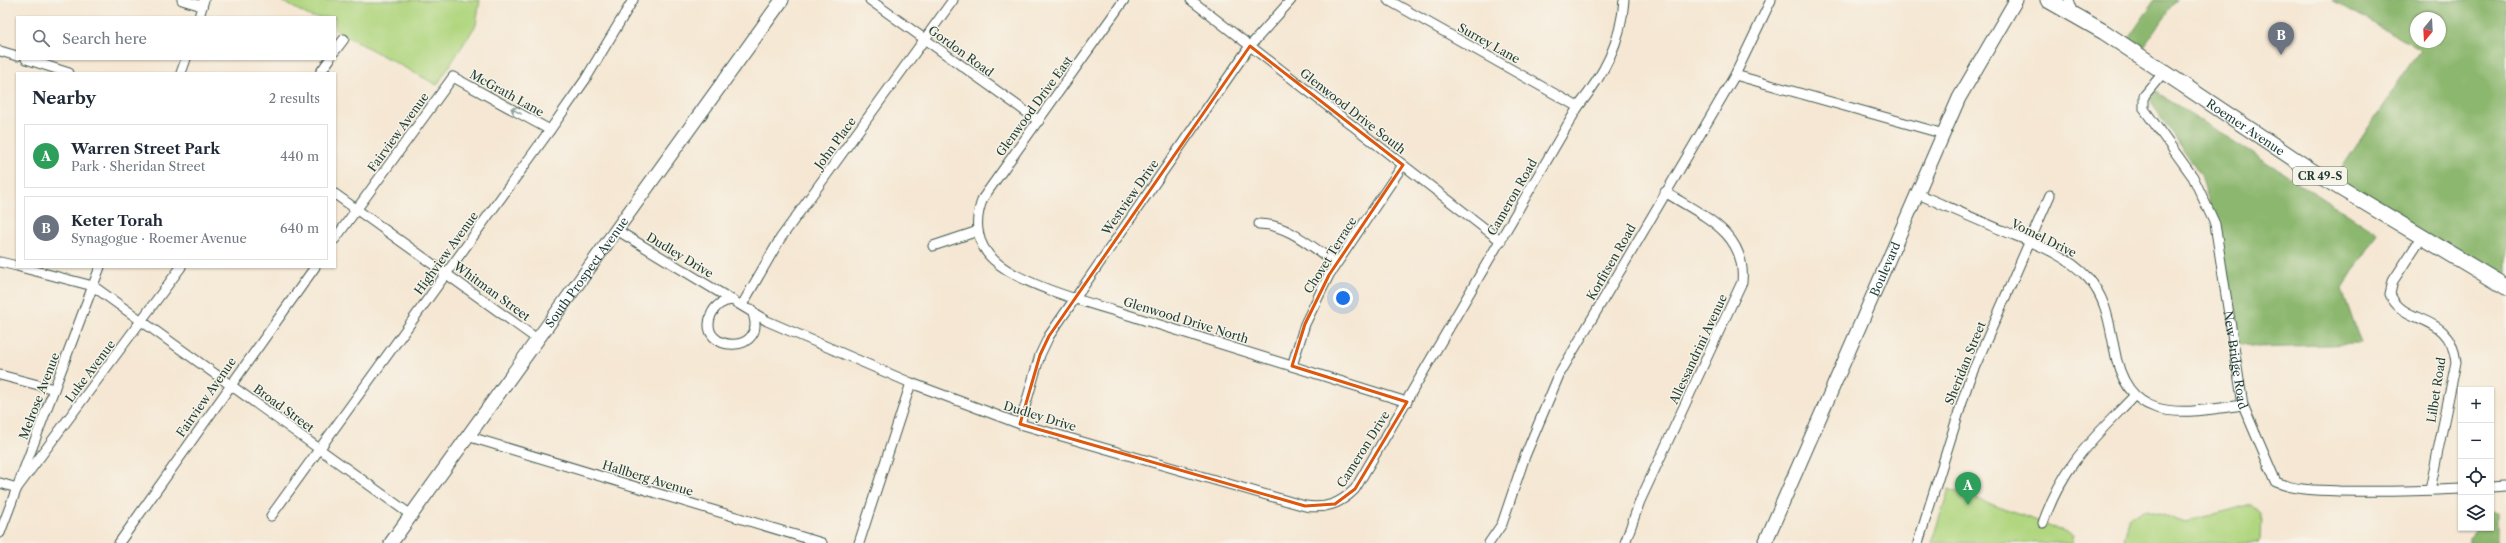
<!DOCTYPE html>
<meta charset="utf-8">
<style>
:root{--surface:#fff;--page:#f2f2f3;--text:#1f2937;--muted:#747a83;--line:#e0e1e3;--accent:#7c3aed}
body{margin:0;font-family:"Libre Caslon Text",serif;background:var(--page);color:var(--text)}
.controls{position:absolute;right:12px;bottom:12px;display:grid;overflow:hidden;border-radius:0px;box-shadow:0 1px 3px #0004}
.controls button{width:36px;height:36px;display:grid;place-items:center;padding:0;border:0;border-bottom:1px solid var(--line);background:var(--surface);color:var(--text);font:20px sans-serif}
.compass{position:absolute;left:2410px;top:12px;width:36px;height:36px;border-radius:50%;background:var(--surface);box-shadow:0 1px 3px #0004;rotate:198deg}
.you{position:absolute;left:1343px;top:298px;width:14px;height:14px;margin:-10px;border:3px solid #fff;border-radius:50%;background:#1a73e8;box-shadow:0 0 0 6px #1a73e833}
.badge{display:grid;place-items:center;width:26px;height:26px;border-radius:50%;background:var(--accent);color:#fff;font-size:13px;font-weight:700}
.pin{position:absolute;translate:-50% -33px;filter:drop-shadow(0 1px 2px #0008)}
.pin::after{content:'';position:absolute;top:21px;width:14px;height:12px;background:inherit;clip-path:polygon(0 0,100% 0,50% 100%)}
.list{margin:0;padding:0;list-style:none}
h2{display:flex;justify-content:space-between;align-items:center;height:52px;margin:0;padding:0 16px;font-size:17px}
h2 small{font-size:13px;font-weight:400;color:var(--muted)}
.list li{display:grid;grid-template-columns:26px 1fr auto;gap:12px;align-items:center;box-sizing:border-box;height:64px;margin:0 8px 8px;padding:0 8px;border:1px solid var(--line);border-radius:0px}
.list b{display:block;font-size:15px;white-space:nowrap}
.list p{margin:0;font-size:13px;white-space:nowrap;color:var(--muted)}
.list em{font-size:13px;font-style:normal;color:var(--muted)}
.icon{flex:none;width:22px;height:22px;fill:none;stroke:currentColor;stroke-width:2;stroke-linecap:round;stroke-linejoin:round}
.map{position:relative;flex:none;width:2506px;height:543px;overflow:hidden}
.search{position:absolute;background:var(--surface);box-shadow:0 1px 3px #0004;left:16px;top:16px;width:320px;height:44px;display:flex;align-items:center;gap:10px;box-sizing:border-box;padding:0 14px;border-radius:0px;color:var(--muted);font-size:15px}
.panel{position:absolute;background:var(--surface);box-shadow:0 1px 3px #0004;left:16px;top:72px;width:320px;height:196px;border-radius:0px}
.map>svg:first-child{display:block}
.green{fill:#b0d67f;stroke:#688a5a}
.forest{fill:#8cb76e;stroke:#567a51;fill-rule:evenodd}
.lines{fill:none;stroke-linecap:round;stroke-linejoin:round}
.street-casing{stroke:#3f564c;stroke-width:11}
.secondary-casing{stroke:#3f564c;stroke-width:15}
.primary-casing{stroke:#3f564c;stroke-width:17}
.street{stroke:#fff;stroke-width:9}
.secondary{stroke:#fff;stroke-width:13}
.primary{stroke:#fff;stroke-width:15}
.oneway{stroke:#8f9e9a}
.marked{fill:none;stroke:#de580e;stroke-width:3;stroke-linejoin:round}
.labels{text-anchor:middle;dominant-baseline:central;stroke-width:3;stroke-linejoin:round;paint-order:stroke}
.shield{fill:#f7f3e8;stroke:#60746a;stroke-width:1}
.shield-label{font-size:11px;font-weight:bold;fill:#1f3d34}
.street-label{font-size:12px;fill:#1f3d34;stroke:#f7f3e8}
</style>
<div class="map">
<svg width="2506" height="543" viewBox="0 0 2506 543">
<rect width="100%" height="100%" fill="#f7f3e8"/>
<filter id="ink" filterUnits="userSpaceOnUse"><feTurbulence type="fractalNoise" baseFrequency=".025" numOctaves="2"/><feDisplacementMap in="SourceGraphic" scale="8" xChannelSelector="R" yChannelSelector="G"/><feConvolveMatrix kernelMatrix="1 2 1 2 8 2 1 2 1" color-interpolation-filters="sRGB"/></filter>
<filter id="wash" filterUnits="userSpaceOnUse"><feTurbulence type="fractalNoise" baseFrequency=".012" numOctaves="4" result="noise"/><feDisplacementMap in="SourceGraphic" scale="16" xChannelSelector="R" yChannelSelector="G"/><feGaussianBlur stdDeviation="0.9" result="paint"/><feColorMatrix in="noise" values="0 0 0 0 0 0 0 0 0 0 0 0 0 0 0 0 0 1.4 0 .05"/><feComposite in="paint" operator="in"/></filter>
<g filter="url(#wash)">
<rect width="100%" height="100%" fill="#f5e7d3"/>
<g class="green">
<path d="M 280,0 L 480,0 L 476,25 L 437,85 L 335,30 L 335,17 L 311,17 Z"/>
<path d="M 1949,489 L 2043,523 L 2073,536 L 2071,543 L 1931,543 Z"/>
<path d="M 2251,504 L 2261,513 L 2260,543 L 2123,543 L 2130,517 L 2146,510 L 2185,522 Z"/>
</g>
<g class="forest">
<path d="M 2155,0 L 2176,0 L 2138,55 L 2123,46 Z"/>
<path d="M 2332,0 L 2506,0 L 2506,287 L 2332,183 L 2420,49 ZM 2416,18 L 2440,18 L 2440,42 L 2416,42 Z"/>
<path d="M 2155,91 L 2377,233 L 2342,289 L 2361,344 L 2256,347 L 2234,342 L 2215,224 L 2201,175 L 2152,104 L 2151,94 Z"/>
<path d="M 2491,512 L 2497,513 L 2497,543 L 2468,543 L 2476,528 L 2491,528 Z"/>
</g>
</g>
<g filter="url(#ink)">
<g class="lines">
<defs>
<g id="street">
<path d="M 182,0 L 202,6"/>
<path d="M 870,0 L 1039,121"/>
<path d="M 1124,0 L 983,198 C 974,220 975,244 995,261 C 1025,288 1101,306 1141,319 C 1229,346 1318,374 1407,402"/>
<path d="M 1191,0 L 1501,241"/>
<path d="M 1388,0 L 1578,107"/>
<path d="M 2069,0 L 2074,14"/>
<path d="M 199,17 L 204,0"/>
<path d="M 0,51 L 17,56"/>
<path d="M 335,51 L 344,39"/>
<path d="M 26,59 L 69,73"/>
<path d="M 181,73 L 186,59"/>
<path d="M 320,73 L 330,59"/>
<path id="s1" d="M 2163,73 L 2144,96 L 2144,109 L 2193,177 L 2215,224 L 2243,405 L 2276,482 C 2296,491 2318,490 2339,491 C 2380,492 2420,491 2461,489"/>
<path d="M 1735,75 L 1944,134"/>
<path d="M 335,194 L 537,339"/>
<path d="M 1918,194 C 1946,206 1975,219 2004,231 C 2033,243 2066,254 2088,278 C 2106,298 2109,322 2114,347 C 2127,427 2182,413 2243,405"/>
<path d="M 1259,224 C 1288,224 1313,248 1336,263"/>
<path d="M 615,229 L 732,300"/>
<path d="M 2421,238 L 2393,281 L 2390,294 C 2403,327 2450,310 2456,362 L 2430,490"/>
<path d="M 335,239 L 453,77 L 550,130"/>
<path d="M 933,246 L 978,231"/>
<path d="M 0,262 L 17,266"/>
<path d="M 20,267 L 93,286 L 411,515"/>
<path d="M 742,305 L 780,239 L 953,0"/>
<path d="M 751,309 C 773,356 696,354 711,315 C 715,305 723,301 732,300 L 767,321 L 911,383 L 1020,424 L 1305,506 C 1326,509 1340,504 1355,489 L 1578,107 C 1604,74 1621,43 1624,0"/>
<path d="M 1292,366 L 1305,324 L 1329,275 L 1403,165"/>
<path d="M 0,375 L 54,389"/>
<path d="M 1020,424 L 1040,355 L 1049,336 L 1250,46 L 1291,0"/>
<path d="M 467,436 L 822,543"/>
<path d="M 0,483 L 17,488 L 181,267"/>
<path d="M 2491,487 L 2506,486"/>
<path d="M 271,516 L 550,130 L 585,80 L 633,0"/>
<path d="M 2043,523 C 2064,463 2092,440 2134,396"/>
<path d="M 0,533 L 100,267"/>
<path d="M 119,543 L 315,267"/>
<path d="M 859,543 L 911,383"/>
<path d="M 1489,543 L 1502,524 L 1525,456 L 1559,375 L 1735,75 L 1771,0"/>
<path d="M 1625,543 L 1640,501 L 1742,282 C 1747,232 1701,215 1665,192"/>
<path d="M 1918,543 L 1969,380 L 2050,195"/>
</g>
<g id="secondary">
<path id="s2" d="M 391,543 L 782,0"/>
<path id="s3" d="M 1765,543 L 1959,98 L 2016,0"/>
</g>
<g id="primary">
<path id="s4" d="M 2048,0 L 2104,32 L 2312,171 L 2506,287"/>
</g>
</defs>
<use href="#street" class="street-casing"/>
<use href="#secondary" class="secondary-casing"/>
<use href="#primary" class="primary-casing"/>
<use href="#street" class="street"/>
<use href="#secondary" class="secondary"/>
<use href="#primary" class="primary"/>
</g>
<defs><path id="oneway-shaft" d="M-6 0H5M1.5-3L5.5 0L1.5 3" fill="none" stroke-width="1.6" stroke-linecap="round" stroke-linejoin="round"/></defs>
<use class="oneway" href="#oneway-shaft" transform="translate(516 111) rotate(-151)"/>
</g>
<path class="marked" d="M 1250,46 L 1403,165 L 1329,275 L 1305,324 L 1292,366 L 1407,402 L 1355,489 L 1335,504 L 1305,506 L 1020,424 L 1040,355 L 1049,336 Z"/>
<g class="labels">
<rect class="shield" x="2293" y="167" width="54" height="18" rx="3"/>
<g class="shield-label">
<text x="2320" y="176">CR 49-S</text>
</g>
<g class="street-label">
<text transform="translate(1489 43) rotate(29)">Surrey Lane</text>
<text transform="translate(961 51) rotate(36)">Gordon Road</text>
<text transform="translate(507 93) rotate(29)">McGrath Lane</text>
<text transform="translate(1034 106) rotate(-54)">Glenwood Drive East</text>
<text transform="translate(1353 111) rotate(38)">Glenwood Drive South</text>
<text stroke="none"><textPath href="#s4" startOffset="235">Roemer Avenue</textPath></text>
<text transform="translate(398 132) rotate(-54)">Fairview Avenue</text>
<text transform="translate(835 143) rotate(-54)">John Place</text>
<text transform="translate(1130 197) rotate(-55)">Westview Drive</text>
<text transform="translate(1512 197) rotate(-60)">Cameron Road</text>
<text transform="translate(2044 238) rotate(26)">Vomel Drive</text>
<text transform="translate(446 253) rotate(-54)">Highview Avenue</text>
<text transform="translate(680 255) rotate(31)">Dudley Drive</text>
<text transform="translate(1330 255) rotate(-58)">Chovet Terrace</text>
<text transform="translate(1611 262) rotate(-60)">Korfitsen Road</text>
<text stroke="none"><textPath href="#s3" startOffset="299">Boulevard</textPath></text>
<text stroke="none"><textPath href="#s2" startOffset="334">South Prospect Avenue</textPath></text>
<text transform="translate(492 291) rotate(36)">Whitman Street</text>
<text transform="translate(1186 320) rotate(17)">Glenwood Drive North</text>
<text transform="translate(1698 349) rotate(-65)">Allessandrini Avenue</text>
<text stroke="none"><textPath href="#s1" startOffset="316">New Bridge Road</textPath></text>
<text transform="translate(1965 363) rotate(-68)">Sheridan Street</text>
<text transform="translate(90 371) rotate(-53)">Luke Avenue</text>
<text transform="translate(2436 390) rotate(-81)">Lilbet Road</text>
<text transform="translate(39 396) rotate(-69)">Melrose Avenue</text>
<text transform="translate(206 397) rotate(-55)">Fairview Avenue</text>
<text transform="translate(284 408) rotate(36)">Broad Street</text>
<text transform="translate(1040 416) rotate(17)">Dudley Drive</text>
<text transform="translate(1363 449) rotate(-58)">Cameron Drive</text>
<text transform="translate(648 478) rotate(17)">Hallberg Avenue</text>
</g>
</g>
</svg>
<div class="controls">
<button>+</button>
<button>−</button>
<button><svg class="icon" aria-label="locate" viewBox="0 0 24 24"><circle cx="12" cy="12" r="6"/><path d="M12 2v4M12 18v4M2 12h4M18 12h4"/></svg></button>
<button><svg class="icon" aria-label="layers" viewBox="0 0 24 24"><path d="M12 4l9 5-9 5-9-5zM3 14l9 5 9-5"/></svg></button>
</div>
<svg class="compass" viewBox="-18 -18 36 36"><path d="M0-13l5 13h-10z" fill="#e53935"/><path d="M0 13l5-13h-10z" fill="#747a83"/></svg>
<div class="you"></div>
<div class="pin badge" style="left:1968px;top:505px;background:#2e9e5b">A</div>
<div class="pin badge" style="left:2281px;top:55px;background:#6b7280">B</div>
<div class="search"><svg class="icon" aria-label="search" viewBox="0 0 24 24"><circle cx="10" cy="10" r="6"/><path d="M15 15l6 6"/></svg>Search here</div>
<section class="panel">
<h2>Nearby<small>2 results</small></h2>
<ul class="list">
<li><span class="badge" style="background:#2e9e5b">A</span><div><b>Warren Street Park</b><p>Park · Sheridan Street</p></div><em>440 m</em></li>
<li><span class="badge" style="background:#6b7280">B</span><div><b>Keter Torah</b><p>Synagogue · Roemer Avenue</p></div><em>640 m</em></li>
</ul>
</section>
</div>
